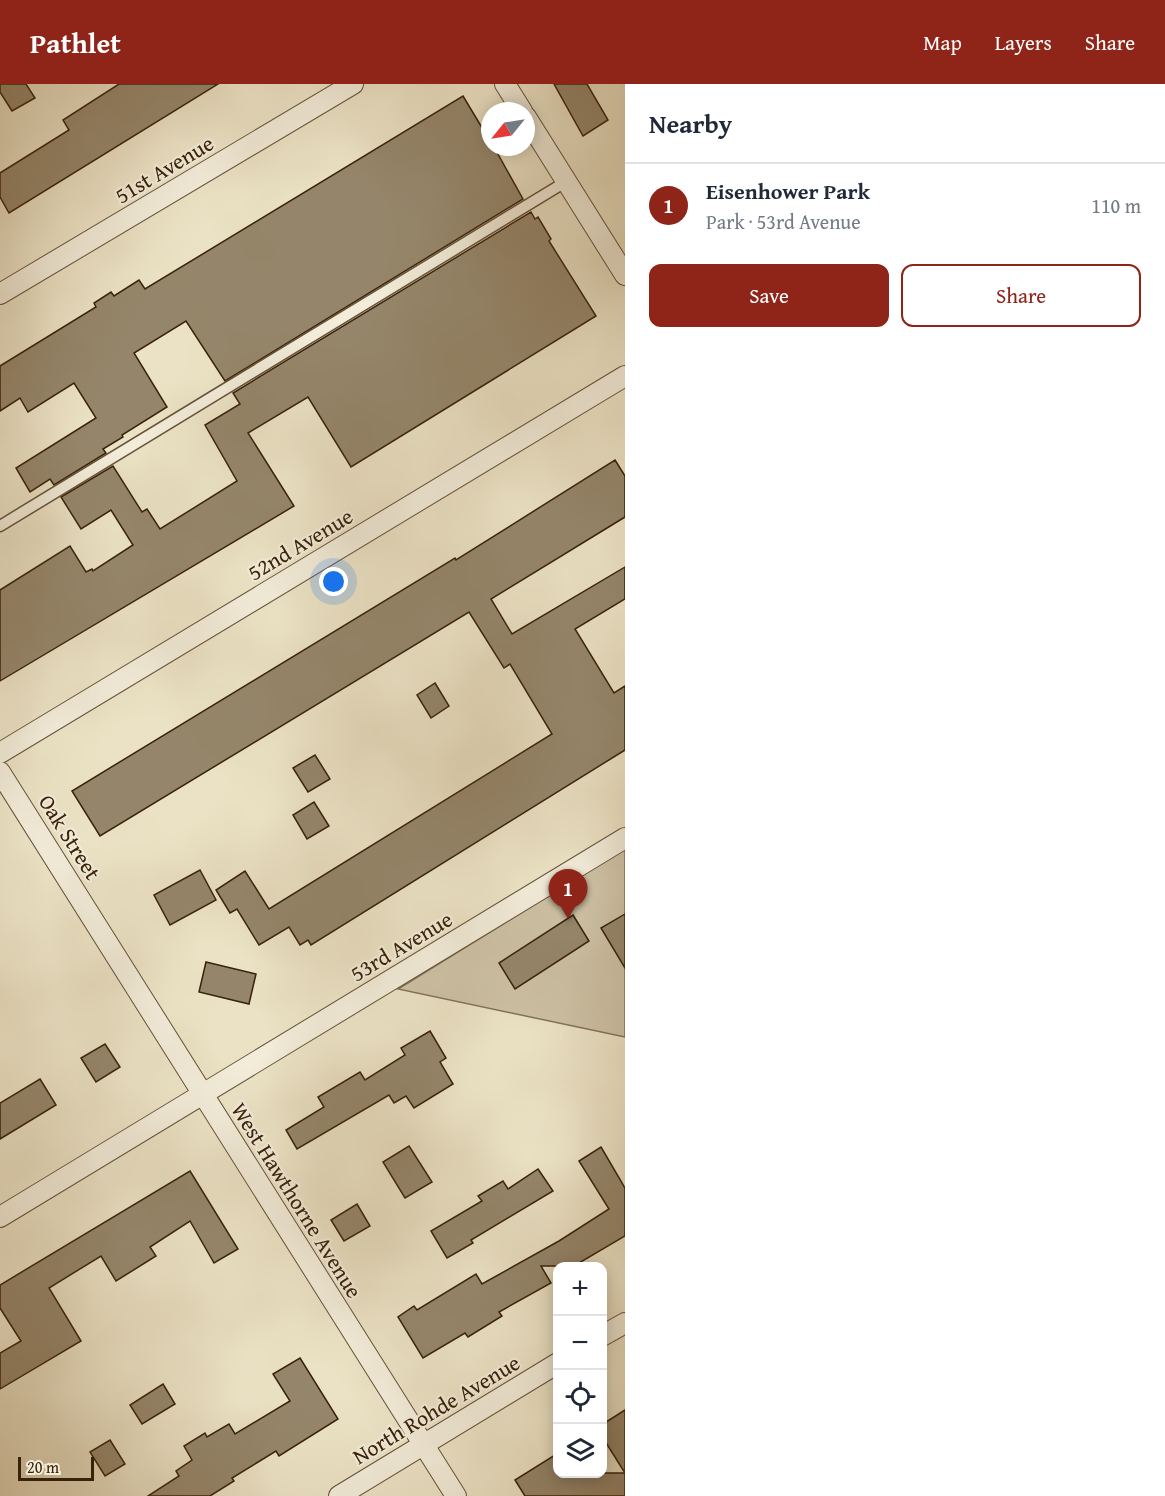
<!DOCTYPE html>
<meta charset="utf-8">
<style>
:root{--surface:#fff;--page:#f6f6f7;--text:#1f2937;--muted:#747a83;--line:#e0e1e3;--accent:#8f2418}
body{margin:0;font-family:"Gentium Book Plus",serif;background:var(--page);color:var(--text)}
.controls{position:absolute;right:18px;bottom:18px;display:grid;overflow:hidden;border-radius:12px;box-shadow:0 3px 15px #0003}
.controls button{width:54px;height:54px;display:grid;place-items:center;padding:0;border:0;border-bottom:2px solid var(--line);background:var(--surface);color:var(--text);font:30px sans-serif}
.compass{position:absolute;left:481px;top:18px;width:54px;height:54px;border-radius:50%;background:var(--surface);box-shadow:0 3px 15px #0003;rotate:240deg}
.scale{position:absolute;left:18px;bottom:15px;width:76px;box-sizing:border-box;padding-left:6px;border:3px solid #38220a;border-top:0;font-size:16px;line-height:21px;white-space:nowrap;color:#38220a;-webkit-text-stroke:4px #f2ecd9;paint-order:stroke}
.you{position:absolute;left:334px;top:498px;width:21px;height:21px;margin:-15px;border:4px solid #fff;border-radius:50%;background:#1a73e8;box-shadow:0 0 0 9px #1a73e833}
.badge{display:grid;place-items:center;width:39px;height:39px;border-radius:50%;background:var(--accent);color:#fff;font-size:20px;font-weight:700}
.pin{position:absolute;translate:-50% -50px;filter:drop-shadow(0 2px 3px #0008)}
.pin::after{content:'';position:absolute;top:32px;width:21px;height:18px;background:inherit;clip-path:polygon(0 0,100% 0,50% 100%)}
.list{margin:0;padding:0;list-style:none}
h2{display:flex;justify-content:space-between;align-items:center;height:78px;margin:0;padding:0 24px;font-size:26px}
h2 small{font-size:20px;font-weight:400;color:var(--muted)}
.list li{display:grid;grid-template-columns:39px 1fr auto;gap:18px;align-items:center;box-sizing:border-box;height:84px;padding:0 24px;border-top:2px solid var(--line)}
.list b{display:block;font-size:22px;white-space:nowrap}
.list p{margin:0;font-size:20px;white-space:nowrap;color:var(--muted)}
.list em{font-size:20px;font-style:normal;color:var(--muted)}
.actions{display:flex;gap:12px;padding:18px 24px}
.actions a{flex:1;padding:14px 0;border:2px solid var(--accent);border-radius:12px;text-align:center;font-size:21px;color:var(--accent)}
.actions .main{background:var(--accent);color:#fff}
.icon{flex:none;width:33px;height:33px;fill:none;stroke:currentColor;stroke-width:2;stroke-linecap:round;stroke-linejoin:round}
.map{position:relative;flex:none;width:625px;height:1412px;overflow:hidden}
header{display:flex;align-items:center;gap:36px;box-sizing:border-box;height:84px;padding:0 30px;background:var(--accent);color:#fff}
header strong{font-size:28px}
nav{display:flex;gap:33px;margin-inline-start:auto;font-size:21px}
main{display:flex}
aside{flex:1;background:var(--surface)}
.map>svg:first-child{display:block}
.green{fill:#cdc1a5;stroke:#827258;stroke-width:1.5}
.building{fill:#95866b;stroke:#38220a;stroke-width:1.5}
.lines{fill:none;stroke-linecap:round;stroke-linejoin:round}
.service-casing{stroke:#655239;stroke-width:13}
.minor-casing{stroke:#655239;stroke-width:22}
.service{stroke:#f2ecd9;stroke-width:10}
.minor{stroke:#f2ecd9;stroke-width:20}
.labels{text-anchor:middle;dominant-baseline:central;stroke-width:4.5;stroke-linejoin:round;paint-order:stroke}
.street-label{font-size:22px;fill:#38220a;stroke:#f2ecd9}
</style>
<header>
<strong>Pathlet</strong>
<nav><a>Map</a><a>Layers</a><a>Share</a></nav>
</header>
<main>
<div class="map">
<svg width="625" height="1412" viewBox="0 0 625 1412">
<rect width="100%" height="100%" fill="#ebe2c5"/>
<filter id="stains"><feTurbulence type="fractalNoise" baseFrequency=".00333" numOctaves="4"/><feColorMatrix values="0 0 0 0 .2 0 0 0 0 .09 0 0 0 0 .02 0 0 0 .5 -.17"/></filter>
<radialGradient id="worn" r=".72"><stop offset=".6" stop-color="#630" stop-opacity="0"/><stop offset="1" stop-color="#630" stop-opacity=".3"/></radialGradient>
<path class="green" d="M 625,765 L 625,953 L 398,905 Z"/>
<g class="building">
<path d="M 0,0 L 26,0 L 35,14 L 12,27 L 0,8 Z"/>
<path d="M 119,0 L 218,0 L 9,129 L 0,113 L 0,89 L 69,46 L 63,36 Z"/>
<path d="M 554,0 L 587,0 L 608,36 L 583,52 Z"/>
<path d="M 463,12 L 490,57 L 490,63 L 494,63 L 523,115 L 225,297 L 186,237 L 134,269 L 167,323 L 122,351 L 123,353 L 103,365 L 106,369 L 54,401 L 50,395 L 30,408 L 16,384 L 96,334 L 74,299 L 28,328 L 20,314 L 0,327 L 0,282 L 96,223 L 94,219 L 111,208 L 114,212 L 139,196 L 145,205 Z"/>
<path d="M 531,128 L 535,135 L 538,133 L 551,155 L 549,157 L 596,232 L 351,383 L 308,313 L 248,349 L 294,422 L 0,597 L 0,506 L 70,462 L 86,488 L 92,485 L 93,487 L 133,461 L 111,426 L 81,445 L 61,413 L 113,382 L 142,428 L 147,425 L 160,445 L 237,397 L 205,341 L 240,320 L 233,309 Z"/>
<path d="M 615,376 L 625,392 L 625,433 L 491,515 L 512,550 L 625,483 L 625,515 L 575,545 L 614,609 L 625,602 L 625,666 L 311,861 L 308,856 L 300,861 L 289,843 L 259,861 L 237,825 L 230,829 L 216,806 L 245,787 L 269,825 L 552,650 L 510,580 L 504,584 L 469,528 L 100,752 L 72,707 L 455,474 L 456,476 Z"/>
<path d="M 435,599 L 449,622 L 431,634 L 417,611 Z"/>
<path d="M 315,671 L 330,695 L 308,708 L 293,684 Z"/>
<path d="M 314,718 L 329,742 L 307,755 L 293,731 Z"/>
<path d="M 200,786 L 216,816 L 170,841 L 154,811 Z"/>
<path d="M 625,830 L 625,884 L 601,844 Z"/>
<path d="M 573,831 L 589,857 L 515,905 L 499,879 Z"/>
<path d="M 206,878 L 256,890 L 249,920 L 199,908 Z"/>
<path d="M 430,947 L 446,974 L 440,978 L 453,1000 L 414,1024 L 406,1012 L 394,1019 L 389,1011 L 297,1065 L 286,1046 L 324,1023 L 318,1013 L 360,988 L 365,996 L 405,971 L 401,964 Z"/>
<path d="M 105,960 L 120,983 L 96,998 L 81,974 Z"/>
<path d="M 40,995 L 56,1021 L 0,1055 L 0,1019 Z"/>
<path d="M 409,1062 L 432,1098 L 405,1114 L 383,1078 Z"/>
<path d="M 601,1063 L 625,1104 L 625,1152 L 574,1182 L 541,1182 L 551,1199 L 499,1228 L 502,1232 L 468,1253 L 465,1249 L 423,1274 L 398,1233 L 414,1222 L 417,1226 L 476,1190 L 482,1200 L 559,1157 L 609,1125 L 579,1077 Z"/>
<path d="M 538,1085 L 553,1107 L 471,1156 L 473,1159 L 447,1174 L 431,1147 L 482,1117 L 478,1112 L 503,1097 L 508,1105 Z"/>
<path d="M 190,1087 L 238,1165 L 214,1179 L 190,1137 L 150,1163 L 156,1172 L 116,1197 L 101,1172 L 49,1204 L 81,1257 L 0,1305 L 0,1269 L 21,1257 L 0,1224 L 0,1201 Z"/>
<path d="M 357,1120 L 370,1142 L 344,1157 L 331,1136 Z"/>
<path d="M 300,1274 L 338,1335 L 279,1372 L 276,1367 L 232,1394 L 234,1397 L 210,1412 L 148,1412 L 179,1392 L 176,1387 L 192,1376 L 184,1362 L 205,1349 L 207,1353 L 229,1340 L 235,1350 L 290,1317 L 273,1290 Z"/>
<path d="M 163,1300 L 175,1320 L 142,1340 L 130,1321 Z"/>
<path d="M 625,1326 L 625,1412 L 525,1412 L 515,1396 L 558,1369 L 558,1389 L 625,1389 L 603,1354 L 603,1340 Z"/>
<path d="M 110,1356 L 125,1380 L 105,1392 L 90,1368 Z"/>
</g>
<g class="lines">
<defs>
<path id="service" d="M 0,442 L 567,97"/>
<g id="minor">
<path d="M 505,0 L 522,27"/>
<path d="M 526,33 L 625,191"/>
<path d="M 0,210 L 353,0"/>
<path d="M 0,669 L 625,292"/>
<path d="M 0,688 L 456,1412"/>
<path d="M 0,1133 L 625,754"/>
<path d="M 602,1252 L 625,1239"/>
<path d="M 339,1412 L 558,1279"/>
</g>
</defs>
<use href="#service" class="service-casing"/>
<use href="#minor" class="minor-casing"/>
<use href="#service" class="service"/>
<use href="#minor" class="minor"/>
</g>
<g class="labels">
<g class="street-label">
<text transform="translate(164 85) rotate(-31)">51st Avenue</text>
<text transform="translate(300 460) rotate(-31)">52nd Avenue</text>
<text transform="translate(70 753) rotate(58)">Oak Street</text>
<text transform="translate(401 862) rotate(-31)">53rd Avenue</text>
<text transform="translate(297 1116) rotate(58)">West Hawthorne Avenue</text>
<text transform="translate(436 1325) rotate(-31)">North Rohde Avenue</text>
</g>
</g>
<rect width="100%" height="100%" filter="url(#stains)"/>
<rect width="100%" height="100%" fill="url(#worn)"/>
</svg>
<div class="controls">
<button>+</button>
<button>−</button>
<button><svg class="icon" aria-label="locate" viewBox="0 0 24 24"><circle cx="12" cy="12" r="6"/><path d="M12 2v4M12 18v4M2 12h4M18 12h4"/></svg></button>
<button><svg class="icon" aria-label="layers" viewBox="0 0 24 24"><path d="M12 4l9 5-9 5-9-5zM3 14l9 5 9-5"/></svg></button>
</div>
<svg class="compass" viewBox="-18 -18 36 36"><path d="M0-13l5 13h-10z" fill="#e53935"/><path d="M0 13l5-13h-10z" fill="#747a83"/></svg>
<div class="scale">20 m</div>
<div class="you"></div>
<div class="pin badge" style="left:568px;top:835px">1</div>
</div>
<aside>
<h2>Nearby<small></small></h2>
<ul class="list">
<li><span class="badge">1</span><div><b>Eisenhower Park</b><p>Park · 53rd Avenue</p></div><em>110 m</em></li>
</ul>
<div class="actions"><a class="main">Save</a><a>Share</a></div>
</aside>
</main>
